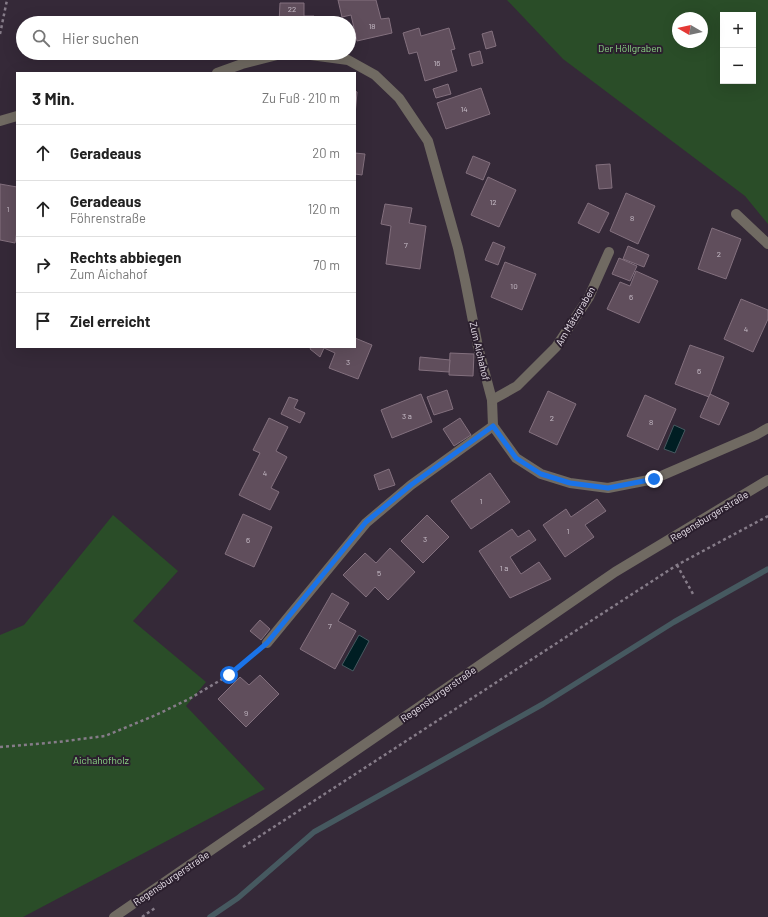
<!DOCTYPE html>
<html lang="de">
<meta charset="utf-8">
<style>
:root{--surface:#fff;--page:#f6f6f6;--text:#222;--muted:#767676;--line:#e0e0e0}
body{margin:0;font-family:Barlow,sans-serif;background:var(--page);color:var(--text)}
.controls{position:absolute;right:12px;top:12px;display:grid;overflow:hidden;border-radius:0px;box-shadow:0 4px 16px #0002}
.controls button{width:36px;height:36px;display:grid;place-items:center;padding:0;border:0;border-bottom:1px solid var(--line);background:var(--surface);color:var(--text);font:20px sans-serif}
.compass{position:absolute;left:672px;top:12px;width:36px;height:36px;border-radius:50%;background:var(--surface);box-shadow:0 4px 16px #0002;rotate:279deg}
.stop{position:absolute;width:12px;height:12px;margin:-9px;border:3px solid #1a73e8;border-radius:50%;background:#fff}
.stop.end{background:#1a73e8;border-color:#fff;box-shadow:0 1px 4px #0008}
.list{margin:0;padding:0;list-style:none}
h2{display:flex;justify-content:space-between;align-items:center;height:52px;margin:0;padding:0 16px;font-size:17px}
h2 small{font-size:13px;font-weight:400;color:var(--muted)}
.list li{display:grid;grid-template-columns:26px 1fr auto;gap:12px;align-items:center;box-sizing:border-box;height:56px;padding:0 16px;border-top:1px solid var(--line)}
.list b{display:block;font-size:15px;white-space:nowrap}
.list p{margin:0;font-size:13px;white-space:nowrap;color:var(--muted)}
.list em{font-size:13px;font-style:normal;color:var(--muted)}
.icon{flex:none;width:22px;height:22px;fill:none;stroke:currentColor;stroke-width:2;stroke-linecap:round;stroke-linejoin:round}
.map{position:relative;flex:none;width:768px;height:917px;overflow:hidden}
.search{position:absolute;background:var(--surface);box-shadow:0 4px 16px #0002;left:16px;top:16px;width:340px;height:44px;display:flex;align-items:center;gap:10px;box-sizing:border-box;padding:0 14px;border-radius:22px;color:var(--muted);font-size:15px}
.panel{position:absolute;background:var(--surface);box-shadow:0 4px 16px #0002;left:16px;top:72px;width:340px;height:276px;border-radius:0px}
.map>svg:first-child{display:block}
.green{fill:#2a4d28;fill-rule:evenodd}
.water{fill:#001e23;stroke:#465960}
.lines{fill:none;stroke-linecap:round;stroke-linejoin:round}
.stream{stroke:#465960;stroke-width:5.5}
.building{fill:#604e5c;stroke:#83707e}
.path{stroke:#867c89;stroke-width:2.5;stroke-dasharray:3 3;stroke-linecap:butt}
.minor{stroke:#706a62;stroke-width:10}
.tertiary{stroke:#706a62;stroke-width:10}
.route{stroke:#1a73e8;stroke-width:5}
.labels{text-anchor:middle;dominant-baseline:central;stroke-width:4;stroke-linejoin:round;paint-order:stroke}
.number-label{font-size:8px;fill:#c8bec9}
.park-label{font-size:10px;fill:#8bd585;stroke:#2b1f2e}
.street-label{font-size:10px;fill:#ebe3ed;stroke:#2b1f2e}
</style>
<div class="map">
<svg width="768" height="917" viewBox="0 0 768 917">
<rect width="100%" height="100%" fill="#352938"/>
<g class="green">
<path d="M 507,0 L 768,0 L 768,224 L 745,196 L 563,59 ZM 723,15 L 753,15 L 753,81 L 723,81 ZM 678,18 L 702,18 L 702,42 L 678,42 Z"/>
<path d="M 113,515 L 178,571 L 133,621 L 206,682 L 186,706 L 265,789 L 23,917 L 0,917 L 0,635 L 24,625 Z"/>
</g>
<g class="water">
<path d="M 674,425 L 685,430 L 675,453 L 664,449 Z"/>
<path d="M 359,635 L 369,641 L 353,671 L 342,665 Z"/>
</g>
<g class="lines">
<path class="stream" d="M 210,917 L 238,898 L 314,832 L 543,704 L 674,622 L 768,569"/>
</g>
<g class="building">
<path d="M 338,0 L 376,0 L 381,19 L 389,18 L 392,33 L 357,41 L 351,15 L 342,17 Z"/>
<path d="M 280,3 L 304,3 L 304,16 L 314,16 L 314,23 L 279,23 Z"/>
<path d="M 419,28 L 421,36 L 449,28 L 455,49 L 451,50 L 457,71 L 425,81 L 417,52 L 409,54 L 403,33 Z"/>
<path d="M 492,31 L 496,46 L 486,49 L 482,34 Z"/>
<path d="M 480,51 L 483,63 L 472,66 L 469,54 Z"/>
<path d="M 448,84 L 451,94 L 436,98 L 433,89 Z"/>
<path d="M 481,88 L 490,114 L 446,129 L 437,103 Z"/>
<path d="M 355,91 L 357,92 L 355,115 Z"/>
<path d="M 355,153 L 365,154 L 362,175 L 355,174 Z"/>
<path d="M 473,156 L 490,163 L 483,180 L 466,173 Z"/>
<path d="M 610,164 L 612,188 L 599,189 L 596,165 Z"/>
<path d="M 488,177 L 516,190 L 499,227 L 471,215 Z"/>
<path d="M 0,184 L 17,187 L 17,231 L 15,243 L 0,240 Z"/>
<path d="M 626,193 L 655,206 L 638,244 L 610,231 Z"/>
<path d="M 588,203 L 609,213 L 599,233 L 578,223 Z"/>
<path d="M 385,204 L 412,208 L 409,223 L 426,226 L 420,269 L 386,264 L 391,226 L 381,224 Z"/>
<path d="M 712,228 L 741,239 L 726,279 L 698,269 Z"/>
<path d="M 493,242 L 505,247 L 498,265 L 485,260 Z"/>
<path d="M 628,246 L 649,255 L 644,267 L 623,259 Z"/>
<path d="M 619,258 L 637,266 L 630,281 L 612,274 Z"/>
<path d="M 505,262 L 536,274 L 522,310 L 491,297 Z"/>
<path d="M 636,271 L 658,281 L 639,323 L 607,309 L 620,282 L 630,286 Z"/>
<path d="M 741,299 L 768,310 L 768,319 L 753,352 L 724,339 Z"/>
<path d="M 355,338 L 372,345 L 358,379 L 329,368 L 335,353 L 324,348 L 320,357 L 310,349 L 311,347 L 355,347 Z"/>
<path d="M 690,345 L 724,357 L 709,397 L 675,384 Z"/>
<path d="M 450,353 L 474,354 L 473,376 L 449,375 Z"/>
<path d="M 420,357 L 450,360 L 449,372 L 419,370 Z"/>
<path d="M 447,390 L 453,409 L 434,415 L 427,397 Z"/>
<path d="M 548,391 L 576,404 L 557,445 L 529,432 Z"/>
<path d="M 421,394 L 432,422 L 392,438 L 381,410 Z"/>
<path d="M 710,394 L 729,403 L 719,425 L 700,417 Z"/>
<path d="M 645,395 L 676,409 L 658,450 L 627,436 Z"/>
<path d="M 289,397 L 298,400 L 294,408 L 305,413 L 300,423 L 281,414 Z"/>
<path d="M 269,418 L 288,427 L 276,451 L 287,457 L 271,488 L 279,492 L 270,510 L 239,495 L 260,453 L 253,450 Z"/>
<path d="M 460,418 L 471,435 L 454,446 L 443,429 Z"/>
<path d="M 389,469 L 395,485 L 379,490 L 374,475 Z"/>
<path d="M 490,473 L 510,502 L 471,529 L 451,501 Z"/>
<path d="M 597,499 L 606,511 L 585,525 L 594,537 L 565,557 L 543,525 L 566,509 L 571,517 Z"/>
<path d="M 243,514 L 272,527 L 254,567 L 225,554 Z"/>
<path d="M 427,515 L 449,537 L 423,563 L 401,541 Z"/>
<path d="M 512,529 L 518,537 L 529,530 L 536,540 L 510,557 L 521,574 L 539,562 L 551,579 L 510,598 L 479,551 Z"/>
<path d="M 390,548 L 415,572 L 388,600 L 375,587 L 366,597 L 343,575 L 365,553 L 376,563 Z"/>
<path d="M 332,593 L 349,603 L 338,621 L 356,631 L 335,669 L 300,649 Z"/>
<path d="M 260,620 L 270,629 L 261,640 L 250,631 Z"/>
<path d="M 260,675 L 279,694 L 246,727 L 218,699 L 240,677 L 249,685 Z"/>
</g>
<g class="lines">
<g class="path">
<path d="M 0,34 L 7,0"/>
<path d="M 677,565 L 693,594"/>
<path d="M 0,747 L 58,742 L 105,736 L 156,715 L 189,699 L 229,675 L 258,651"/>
<path d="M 243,847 L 677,565 L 768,516"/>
<path d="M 142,917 L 155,908"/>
</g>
<g class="minor">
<path d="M 296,53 L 348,60 L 375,75 L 399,98 L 428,141 L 458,248 L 465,280 L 478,347 L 492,400 L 493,426 L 516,458 L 541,474 L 570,483 L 608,488 L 654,479 L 756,435 L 768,428"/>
<path d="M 217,73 L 242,64 L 285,53"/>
<path d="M 0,121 L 17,116"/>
<path d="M 736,214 L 768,244"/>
<path d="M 492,400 L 517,386 L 556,347 L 589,297 L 609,252"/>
<path d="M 267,643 L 366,523 L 411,485 L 493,426"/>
</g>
<path class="tertiary" d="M 114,917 L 615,572 L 768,480"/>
</g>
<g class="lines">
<path class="route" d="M 229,675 L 267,643 L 366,522 L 411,485 L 493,426 L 516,458 L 541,474 L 570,483 L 608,488 L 654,479"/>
</g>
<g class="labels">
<g class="number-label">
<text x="292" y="9">22</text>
<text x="372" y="26">18</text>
<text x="437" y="63">16</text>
<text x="464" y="109">14</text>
<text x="493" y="202">12</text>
<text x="8" y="209">1</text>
<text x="632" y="218">8</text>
<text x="406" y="245">7</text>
<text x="719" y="254">2</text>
<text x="514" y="286">10</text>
<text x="631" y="297">6</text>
<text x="746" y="329">4</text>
<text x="348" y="362">3</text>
<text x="699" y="371">6</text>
<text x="407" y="416">3 a</text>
<text x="552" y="418">2</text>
<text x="651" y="422">8</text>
<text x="265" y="473">4</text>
<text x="481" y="501">1</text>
<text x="568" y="531">1</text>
<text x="425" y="539">3</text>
<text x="248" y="540">6</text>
<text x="504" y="568">1 a</text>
<text x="379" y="573">5</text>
<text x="330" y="626">7</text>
<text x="246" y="713">9</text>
</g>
<g class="park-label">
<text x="630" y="48">Der Höllgraben</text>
<text x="101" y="760">Aichahofholz</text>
</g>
<g class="street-label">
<text transform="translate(575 316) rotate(-59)">Am Mätzgraben</text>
<text transform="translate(480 351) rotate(77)">Zum Aichahof</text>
<text transform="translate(709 516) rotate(-31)">Regensburgerstraße</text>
<text transform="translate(438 694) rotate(-35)">Regensburgerstraße</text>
<text transform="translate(171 878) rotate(-34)">Regensburgerstraße</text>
</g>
</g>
</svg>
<div class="controls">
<button>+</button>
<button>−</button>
</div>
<svg class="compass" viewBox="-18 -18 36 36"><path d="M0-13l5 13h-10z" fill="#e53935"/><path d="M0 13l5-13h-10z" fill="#767676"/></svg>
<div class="stop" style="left:229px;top:675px"></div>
<div class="stop end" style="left:654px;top:479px"></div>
<div class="search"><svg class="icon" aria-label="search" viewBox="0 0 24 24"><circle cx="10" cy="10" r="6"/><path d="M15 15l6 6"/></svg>Hier suchen</div>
<section class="panel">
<h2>3 Min.<small>Zu Fuß · 210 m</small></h2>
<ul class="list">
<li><svg class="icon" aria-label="ahead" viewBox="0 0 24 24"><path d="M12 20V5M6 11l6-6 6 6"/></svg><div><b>Geradeaus</b></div><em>20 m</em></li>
<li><svg class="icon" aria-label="ahead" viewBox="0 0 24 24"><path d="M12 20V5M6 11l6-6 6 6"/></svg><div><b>Geradeaus</b><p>Föhrenstraße</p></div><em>120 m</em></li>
<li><svg class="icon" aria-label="right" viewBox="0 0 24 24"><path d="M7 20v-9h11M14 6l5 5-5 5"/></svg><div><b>Rechts abbiegen</b><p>Zum Aichahof</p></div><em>70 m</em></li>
<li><svg class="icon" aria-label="arrive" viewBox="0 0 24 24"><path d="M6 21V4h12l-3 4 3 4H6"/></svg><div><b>Ziel erreicht</b></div></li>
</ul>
</section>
</div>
